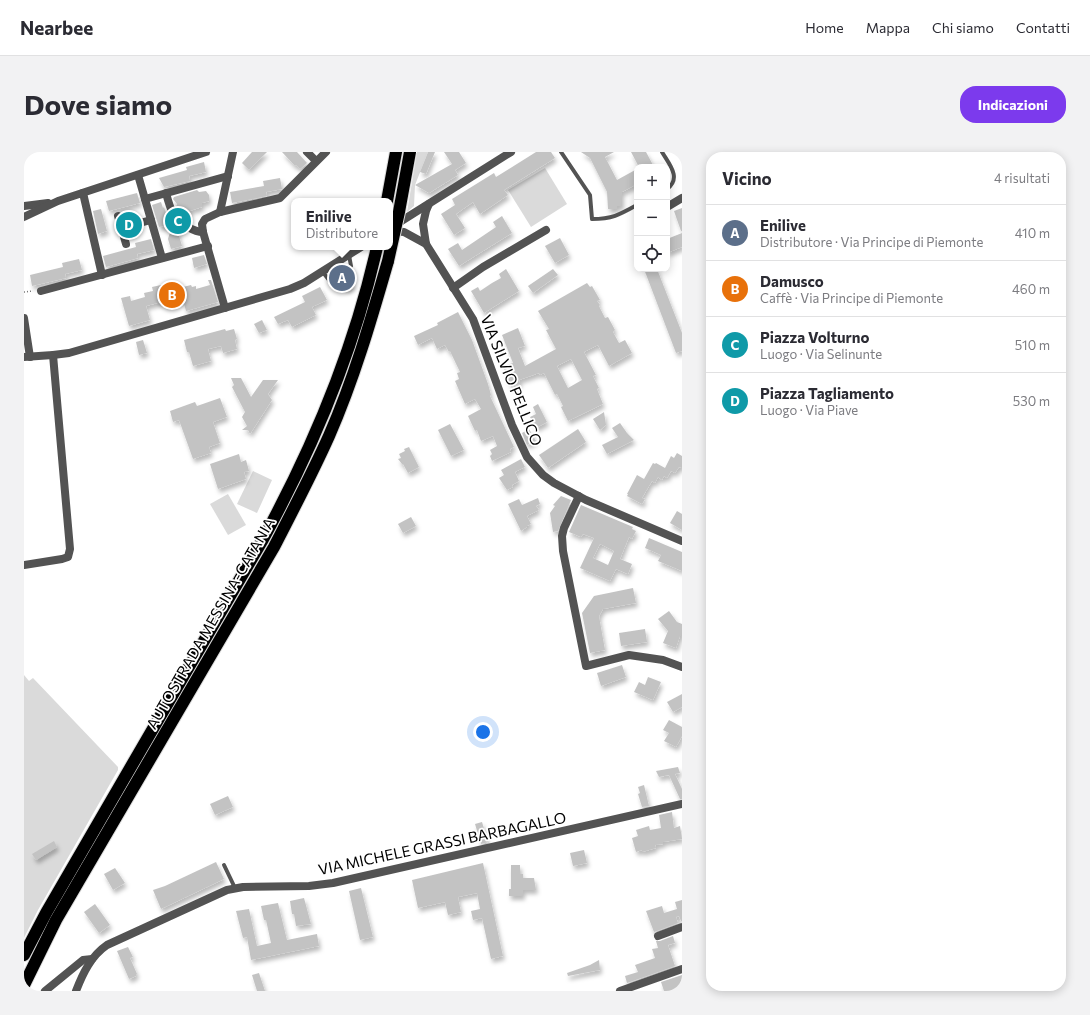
<!DOCTYPE html>
<html lang="it">
<meta charset="utf-8">
<style>
:root{--surface:#fff;--page:#f2f2f3;--text:#2b2b33;--muted:#7c7c81;--line:#e1e1e2;--accent:#7c3aed}
body{margin:0;font-family:Commissioner,sans-serif;background:var(--page);color:var(--text)}
.controls{position:absolute;right:12px;top:12px;display:grid;overflow:hidden;border-radius:8px;box-shadow:0 2px 10px #0003}
.controls button{width:36px;height:36px;display:grid;place-items:center;padding:0;border:0;border-bottom:1px solid var(--line);background:var(--surface);color:var(--text);font:20px sans-serif}
.you{position:absolute;left:459px;top:580px;width:14px;height:14px;margin:-10px;border:3px solid #fff;border-radius:50%;background:#1a73e8;box-shadow:0 0 0 6px #1a73e833}
.badge{display:grid;place-items:center;width:26px;height:26px;border-radius:50%;background:var(--accent);color:#fff;font-size:13px;font-weight:700}
.pin{position:absolute;translate:-50% -50%;border:2px solid #fff;box-shadow:0 1px 4px #0006}
.popup{position:absolute;left:267px;top:46px;width:102px;height:52px;box-sizing:border-box;display:grid;place-content:center;border-radius:8px;background:var(--surface);filter:drop-shadow(0 1px 3px #0005);font-size:13px;white-space:nowrap;color:var(--muted)}
.popup b{font-size:15px;color:var(--text)}
.popup::after{content:'';position:absolute;left:50%;top:100%;margin-left:-8px;border:8px solid transparent;border-top-color:var(--surface)}
.list{margin:0;padding:0;list-style:none}
h2{display:flex;justify-content:space-between;align-items:center;height:52px;margin:0;padding:0 16px;font-size:17px}
h2 small{font-size:13px;font-weight:400;color:var(--muted)}
.list li{display:grid;grid-template-columns:26px 1fr auto;gap:12px;align-items:center;box-sizing:border-box;height:56px;padding:0 16px;border-top:1px solid var(--line)}
.list b{display:block;font-size:15px;white-space:nowrap}
.list p{margin:0;font-size:13px;white-space:nowrap;color:var(--muted)}
.list em{font-size:13px;font-style:normal;color:var(--muted)}
.icon{flex:none;width:22px;height:22px;fill:none;stroke:currentColor;stroke-width:2;stroke-linecap:round;stroke-linejoin:round}
.map{position:relative;flex:none;width:658px;height:839px;overflow:hidden;border-radius:16px}
header{display:flex;align-items:center;gap:24px;box-sizing:border-box;height:56px;padding:0 20px;background:var(--surface);border-bottom:1px solid var(--line)}
header strong{font-size:19px}
nav{display:flex;gap:22px;margin-inline-start:auto;font-size:14px}
.intro{display:flex;align-items:center;justify-content:space-between;box-sizing:border-box;height:96px;padding:0 24px}
h1{margin:0;font-size:28px}
.button{padding:10px 18px;border-radius:16px;background:var(--accent);color:#fff;font-size:14px;font-weight:700}
main{display:flex;gap:24px;padding:0 24px}
aside{flex:1;background:var(--surface);border-radius:16px;box-shadow:0 2px 10px #0003}
.map>svg:first-child{display:block}
.green{fill:#dadada}
.building{fill:#c3c3c3;fill-rule:evenodd;filter:url(#shadow)}
.lines{fill:none;stroke-linecap:round;stroke-linejoin:round}
.motorway-casing{stroke:#dbdbdb;stroke-width:14}
.path{stroke:#757575;stroke-width:1.5;stroke-dasharray:1 2;stroke-linecap:butt}
.service{stroke:#535353;stroke-width:4}
.minor{stroke:#535353;stroke-width:8}
.tertiary{stroke:#535353;stroke-width:8}
.motorway{stroke:#000;stroke-width:12}
.motorway-bridge-casing{stroke:#dbdbdb;stroke-width:14;stroke-linecap:butt}
.motorway-bridge{stroke:#000;stroke-width:12}
.labels{text-anchor:middle;dominant-baseline:central;stroke-width:3.5;stroke-linejoin:round;paint-order:stroke}
.street-label{font-size:15px;fill:#000;stroke:#fff}
</style>
<header>
<strong>Nearbee</strong>
<nav><a>Home</a><a>Mappa</a><a>Chi siamo</a><a>Contatti</a></nav>
</header>
<div class="intro"><h1>Dove siamo</h1><a class="button">Indicazioni</a></div>
<main>
<div class="map">
<svg width="658" height="839" viewBox="0 0 658 839">
<defs>
<filter id="shadow"><feDropShadow dx="2" dy="4" stdDeviation="2" flood-color="#0004"/></filter>
</defs>
<rect width="100%" height="100%" fill="#fff"/>
<g class="green">
<path d="M 393,0 L 404,0 L 391,33 L 390,54 L 383,60 Z"/>
<path d="M 521,16 L 543,52 L 507,75 L 484,38 Z"/>
<path d="M 229,319 L 248,328 L 233,361 L 213,352 Z"/>
<path d="M 204,342 L 222,373 L 204,383 L 186,352 Z"/>
<path d="M 0,523 L 5,529 L 9,526 L 94,615 L 94,618 L 14,758 L 0,786 Z"/>
</g>
<g class="building">
<path d="M 228,0 L 243,0 L 225,18 L 218,11 Z"/>
<path d="M 258,0 L 273,0 L 283,11 L 276,17 L 272,13 L 271,14 Z"/>
<path d="M 404,0 L 411,0 L 402,22 L 396,20 Z"/>
<path d="M 420,0 L 435,0 L 442,11 L 431,18 L 434,23 L 405,41 L 391,33 L 428,12 Z"/>
<path d="M 512,0 L 527,0 L 531,6 L 480,38 L 484,43 L 456,62 L 449,50 L 432,62 L 441,76 L 430,83 L 417,62 L 431,53 L 428,47 L 470,21 L 472,25 Z"/>
<path d="M 557,0 L 590,0 L 581,5 L 593,28 L 613,17 L 613,32 L 598,40 L 598,54 L 593,54 L 593,57 L 584,57 L 583,40 L 566,6 Z"/>
<path d="M 607,0 L 622,0 L 630,15 L 615,15 Z"/>
<path d="M 180,10 L 182,20 L 165,24 L 166,29 L 140,35 L 135,26 L 163,18 L 162,15 Z"/>
<path d="M 256,26 L 258,37 L 242,40 L 243,44 L 208,51 L 206,40 L 240,34 L 239,29 Z"/>
<path d="M 173,38 L 175,40 L 182,39 L 185,43 L 185,49 L 178,51 L 178,55 L 156,62 L 152,55 L 153,52 L 149,47 L 150,45 Z"/>
<path d="M 113,41 L 116,51 L 85,59 L 82,49 Z"/>
<path d="M 137,50 L 139,56 L 140,55 L 146,73 L 135,75 L 128,53 Z"/>
<path d="M 658,56 L 658,79 L 657,79 L 650,59 Z"/>
<path d="M 77,57 L 83,79 L 74,82 L 69,59 Z"/>
<path d="M 478,64 L 488,81 L 435,114 L 424,97 L 434,91 L 438,98 L 472,75 L 469,70 Z"/>
<path d="M 149,70 L 151,77 L 153,77 L 158,94 L 147,97 L 144,87 Z"/>
<path d="M 658,81 L 658,95 L 643,101 L 643,87 Z"/>
<path d="M 536,86 L 545,103 L 531,111 L 521,94 Z"/>
<path d="M 127,87 L 130,98 L 113,102 L 114,106 L 82,115 L 79,104 L 112,95 L 111,91 Z"/>
<path d="M 180,103 L 183,112 L 170,116 L 168,106 Z"/>
<path d="M 55,107 L 58,118 L 41,122 L 42,126 L 8,134 L 6,123 L 39,115 L 38,111 Z"/>
<path d="M 482,117 L 495,139 L 460,161 L 447,139 L 454,135 L 456,139 L 468,131 L 477,126 L 475,122 Z"/>
<path d="M 529,117 L 534,123 L 509,141 L 504,134 Z"/>
<path d="M 620,117 L 633,117 L 658,181 L 658,199 L 652,201 Z"/>
<path d="M 322,121 L 330,134 L 322,138 L 314,126 Z"/>
<path d="M 184,128 L 187,128 L 194,150 L 162,159 L 159,148 L 142,152 L 141,149 L 122,154 L 126,168 L 105,174 L 97,146 L 106,144 L 107,149 L 121,145 L 120,141 L 129,139 L 128,135 L 137,133 L 137,134 L 154,130 L 155,136 L 167,133 L 168,135 L 172,134 L 172,137 L 186,133 Z"/>
<path d="M 563,131 L 566,135 L 568,134 L 576,148 L 573,149 L 576,153 L 575,154 L 581,166 L 584,165 L 591,178 L 589,180 L 595,191 L 601,188 L 608,201 L 585,214 L 574,193 L 560,200 L 572,223 L 569,224 L 575,236 L 573,237 L 579,252 L 544,269 L 537,255 L 539,254 L 533,242 L 531,243 L 520,221 L 516,223 L 515,221 L 495,228 L 496,232 L 487,235 L 479,214 L 489,211 L 478,183 L 494,176 L 501,194 L 494,196 L 501,214 L 532,197 L 522,178 L 525,177 L 514,159 ZM 547,207 L 558,228 L 544,236 L 533,214 Z"/>
<path d="M 296,135 L 303,148 L 288,155 L 292,163 L 268,175 L 264,168 L 254,172 L 250,165 L 281,150 L 278,144 Z"/>
<path d="M 434,160 L 448,188 L 464,232 L 467,243 L 466,244 L 490,295 L 486,297 L 487,300 L 468,309 L 466,304 L 468,302 L 466,298 L 473,294 L 469,284 L 457,289 L 453,278 L 451,279 L 444,264 L 457,257 L 451,247 L 441,252 L 431,229 L 435,227 L 433,221 L 436,220 L 426,199 L 425,200 L 421,193 L 413,197 L 408,186 L 394,193 L 390,184 L 414,173 L 413,171 Z"/>
<path d="M 238,168 L 243,178 L 235,181 L 230,172 Z"/>
<path d="M 201,177 L 202,179 L 210,177 L 213,187 L 211,188 L 213,197 L 199,201 L 197,194 L 184,197 L 187,209 L 169,214 L 165,200 L 163,200 L 160,188 Z"/>
<path d="M 119,188 L 123,201 L 115,203 L 112,190 Z"/>
<path d="M 207,226 L 217,226 L 227,245 L 239,228 L 254,228 L 244,242 L 248,248 L 226,282 L 224,278 L 218,278 L 223,274 L 218,265 L 221,260 L 208,235 L 210,233 Z"/>
<path d="M 196,246 L 203,265 L 189,270 L 196,291 L 185,295 L 187,301 L 169,307 L 155,268 L 149,270 L 146,259 L 171,250 L 173,254 Z"/>
<path d="M 514,252 L 523,270 L 512,276 L 506,265 L 512,262 L 509,255 Z"/>
<path d="M 580,260 L 582,273 L 576,278 L 569,267 Z"/>
<path d="M 596,271 L 603,281 L 610,288 L 583,302 L 578,293 L 594,285 L 588,276 Z"/>
<path d="M 426,272 L 440,298 L 427,304 L 414,278 Z"/>
<path d="M 505,277 L 512,289 L 503,293 L 498,281 Z"/>
<path d="M 554,277 L 562,290 L 524,316 L 515,303 Z"/>
<path d="M 385,295 L 395,315 L 384,321 L 379,312 L 378,312 L 374,307 L 377,306 L 375,302 L 381,299 L 380,297 Z"/>
<path d="M 653,301 L 658,304 L 658,316 L 655,315 L 651,321 L 647,319 L 643,326 L 640,324 L 638,328 L 634,325 L 631,331 L 628,329 L 618,346 L 621,347 L 618,352 L 603,344 L 604,342 L 603,342 L 613,323 L 620,327 L 629,311 L 631,312 L 632,311 L 641,316 L 647,304 L 650,306 Z"/>
<path d="M 215,302 L 217,310 L 222,308 L 225,319 L 220,320 L 222,327 L 194,337 L 186,312 Z"/>
<path d="M 497,307 L 501,315 L 491,320 L 495,329 L 488,333 L 489,335 L 483,338 L 475,326 L 480,323 L 477,318 Z"/>
<path d="M 537,344 L 547,348 L 534,379 L 529,380 L 526,361 L 531,354 L 529,353 Z"/>
<path d="M 514,346 L 516,352 L 512,354 L 515,358 L 503,364 L 507,372 L 503,374 L 503,375 L 497,379 L 484,352 L 495,347 L 498,353 Z"/>
<path d="M 557,353 L 609,375 L 608,377 L 612,379 L 608,387 L 605,385 L 596,407 L 608,412 L 604,422 L 592,417 L 586,429 L 556,416 L 570,386 L 559,382 L 557,385 L 545,380 ZM 576,392 L 590,399 L 584,413 L 569,406 Z"/>
<path d="M 653,359 L 658,362 L 658,378 L 646,371 Z"/>
<path d="M 387,365 L 392,374 L 379,381 L 374,372 Z"/>
<path d="M 625,386 L 658,400 L 658,419 L 634,409 L 637,403 L 621,396 Z"/>
<path d="M 609,436 L 612,451 L 579,457 L 575,464 L 581,498 L 566,501 L 558,461 L 570,444 Z"/>
<path d="M 645,459 L 653,470 L 658,472 L 658,484 L 656,484 L 652,496 L 639,491 L 644,479 L 634,467 Z"/>
<path d="M 621,477 L 623,490 L 597,494 L 595,481 Z"/>
<path d="M 598,513 L 602,525 L 577,534 L 573,521 Z"/>
<path d="M 624,525 L 637,530 L 629,548 L 610,540 L 615,530 L 621,533 Z"/>
<path d="M 658,542 L 658,555 L 649,560 L 643,550 Z"/>
<path d="M 645,568 L 658,575 L 658,584 L 652,595 L 640,589 L 645,581 L 639,578 Z"/>
<path d="M 654,615 L 656,621 L 651,622 L 658,637 L 658,647 L 656,647 L 645,623 L 635,625 L 632,619 Z"/>
<path d="M 620,633 L 625,654 L 618,655 L 614,642 L 616,641 L 614,635 Z"/>
<path d="M 204,644 L 209,655 L 191,663 L 186,652 Z"/>
<path d="M 648,660 L 650,676 L 656,674 L 658,687 L 639,690 L 639,692 L 631,693 L 632,696 L 618,700 L 618,698 L 612,700 L 608,686 L 614,684 L 612,678 L 625,674 L 626,678 L 637,676 L 635,663 Z"/>
<path d="M 458,670 L 464,690 L 457,692 L 451,672 Z"/>
<path d="M 30,689 L 33,695 L 12,708 L 8,702 Z"/>
<path d="M 560,698 L 563,711 L 549,714 L 546,701 Z"/>
<path d="M 192,710 L 200,727 L 137,757 L 129,738 L 141,734 Z"/>
<path d="M 459,711 L 479,804 L 467,807 L 458,766 L 449,768 L 447,759 L 456,757 L 453,741 L 434,745 L 437,760 L 424,763 L 421,750 L 394,756 L 388,728 Z"/>
<path d="M 487,713 L 496,713 L 496,722 L 499,722 L 499,726 L 510,726 L 512,738 L 499,738 L 499,744 L 485,744 L 485,737 L 487,737 Z"/>
<path d="M 91,716 L 101,731 L 89,738 L 80,722 Z"/>
<path d="M 337,736 L 349,785 L 336,788 L 325,739 Z"/>
<path d="M 280,746 L 287,772 L 272,774 L 270,762 L 268,762 L 266,749 Z"/>
<path d="M 658,748 L 658,769 L 657,769 L 655,764 L 652,765 L 654,771 L 630,780 L 622,759 L 638,754 L 640,761 L 653,757 L 651,750 Z"/>
<path d="M 254,751 L 263,788 L 293,782 L 295,794 L 227,808 L 223,785 L 219,786 L 212,759 L 225,757 L 233,794 L 247,791 L 242,768 L 240,768 L 237,754 Z"/>
<path d="M 71,752 L 86,773 L 75,781 L 60,760 Z"/>
<path d="M 649,784 L 651,791 L 644,793 L 651,814 L 603,831 L 601,824 L 614,820 L 611,813 L 631,806 L 628,797 L 634,796 L 632,789 L 636,789 Z"/>
<path d="M 104,795 L 109,805 L 106,806 L 113,822 L 112,822 L 112,824 L 105,827 L 93,799 Z"/>
<path d="M 575,808 L 576,818 L 544,824 L 543,821 L 566,813 Z"/>
<path d="M 235,821 L 241,839 L 233,839 L 228,823 Z"/>
<path d="M 658,823 L 658,839 L 640,839 L 637,830 Z"/>
</g>
<g class="lines">
<defs>
<g id="motorway">
<path d="M 363,49 L 372,0"/>
<path d="M 0,803 L 22,761 L 238,389 C 289,296 330,198 353,95"/>
<path d="M 0,833 L 32,768 L 250,395 C 269,358 288,322 305,284 C 330,227 347,168 364,109"/>
</g>
</defs>
<use href="#motorway" class="motorway-casing"/>
<path class="path" d="M 0,140 L 9,139"/>
<g class="service">
<path d="M 537,0 L 566,43 L 568,67 C 588,67 595,63 613,53"/>
<path d="M 638,0 C 645,12 658,26 643,37"/>
<path d="M 298,119 L 305,128 L 327,114 L 325,103"/>
<path d="M 200,713 L 211,736"/>
</g>
<g class="minor">
<path d="M 283,0 L 292,9"/>
<path d="M 114,23 L 138,106"/>
<path d="M 59,41 L 78,123"/>
<path d="M 142,41 C 146,56 149,68 164,75 C 169,78 173,80 179,80"/>
<path d="M 121,47 L 204,24"/>
<path d="M 643,55 L 658,46"/>
<path d="M 196,60 L 209,0"/>
<path d="M 94,64 L 102,92"/>
<path d="M 97,76 L 127,68"/>
<path d="M 429,136 L 459,115 L 522,78"/>
<path d="M 17,139 L 184,94"/>
<path d="M 201,156 L 179,80 L 178,72 L 181,67 L 196,60 L 256,46 L 302,0"/>
<path d="M 555,344 L 540,376 L 538,384 L 539,399 L 562,514 L 605,503 L 639,508 L 658,515"/>
<path d="M 0,413 L 38,407 L 44,405 L 46,397 L 29,203"/>
<path d="M 634,784 L 658,775"/>
<path d="M 21,839 L 59,808 L 68,807"/>
<path d="M 596,839 L 658,817"/>
</g>
<g class="tertiary">
<path d="M 405,52 L 402,59 L 399,72 L 402,92 L 449,167 L 488,273 L 503,305 L 519,323 L 530,331 L 562,348 L 658,389"/>
<path d="M 0,54 L 24,51"/>
<path d="M 0,65 L 34,49 L 182,0"/>
<path d="M 371,73 L 487,0"/>
<path d="M 367,79 L 380,80 L 402,92"/>
<path d="M 0,166 L 6,205"/>
<path d="M 0,205 L 29,203 L 45,201 L 266,137 L 280,131 L 337,95"/>
<path d="M 52,839 C 59,821 67,804 83,793 L 203,738 L 219,735 L 285,734 L 309,731 L 658,652"/>
</g>
<use href="#motorway" class="motorway"/>
<defs>
<path id="motorway-bridge" d="M 364,109 L 375,60 L 386,0"/>
</defs>
<use href="#motorway-bridge" class="motorway-bridge-casing"/>
<use href="#motorway-bridge" class="motorway-bridge"/>
</g>
<g class="labels">
<g class="street-label">
<text transform="translate(488 228) rotate(68)">VIA SILVIO PELLICO</text>
<text transform="translate(186 471) rotate(-60)">AUTOSTRADA MESSINA-CATANIA</text>
<text transform="translate(418 691) rotate(-12)">VIA MICHELE GRASSI BARBAGALLO</text>
</g>
</g>
</svg>
<div class="controls">
<button>+</button>
<button>−</button>
<button><svg class="icon" aria-label="locate" viewBox="0 0 24 24"><circle cx="12" cy="12" r="6"/><path d="M12 2v4M12 18v4M2 12h4M18 12h4"/></svg></button>
</div>
<div class="you"></div>
<div class="pin badge" style="left:318px;top:126px;background:#5c6f8a">A</div>
<div class="popup"><b>Enilive</b>Distributore</div>
<div class="pin badge" style="left:148px;top:143px;background:#e8710a">B</div>
<div class="pin badge" style="left:154px;top:69px;background:#0f9aa8">C</div>
<div class="pin badge" style="left:105px;top:73px;background:#0f9aa8">D</div>
</div>
<aside>
<h2>Vicino<small>4 risultati</small></h2>
<ul class="list">
<li><span class="badge" style="background:#5c6f8a">A</span><div><b>Enilive</b><p>Distributore · Via Principe di Piemonte</p></div><em>410 m</em></li>
<li><span class="badge" style="background:#e8710a">B</span><div><b>Damusco</b><p>Caffè · Via Principe di Piemonte</p></div><em>460 m</em></li>
<li><span class="badge" style="background:#0f9aa8">C</span><div><b>Piazza Volturno</b><p>Luogo · Via Selinunte</p></div><em>510 m</em></li>
<li><span class="badge" style="background:#0f9aa8">D</span><div><b>Piazza Tagliamento</b><p>Luogo · Via Piave</p></div><em>530 m</em></li>
</ul>
</aside>
</main>
